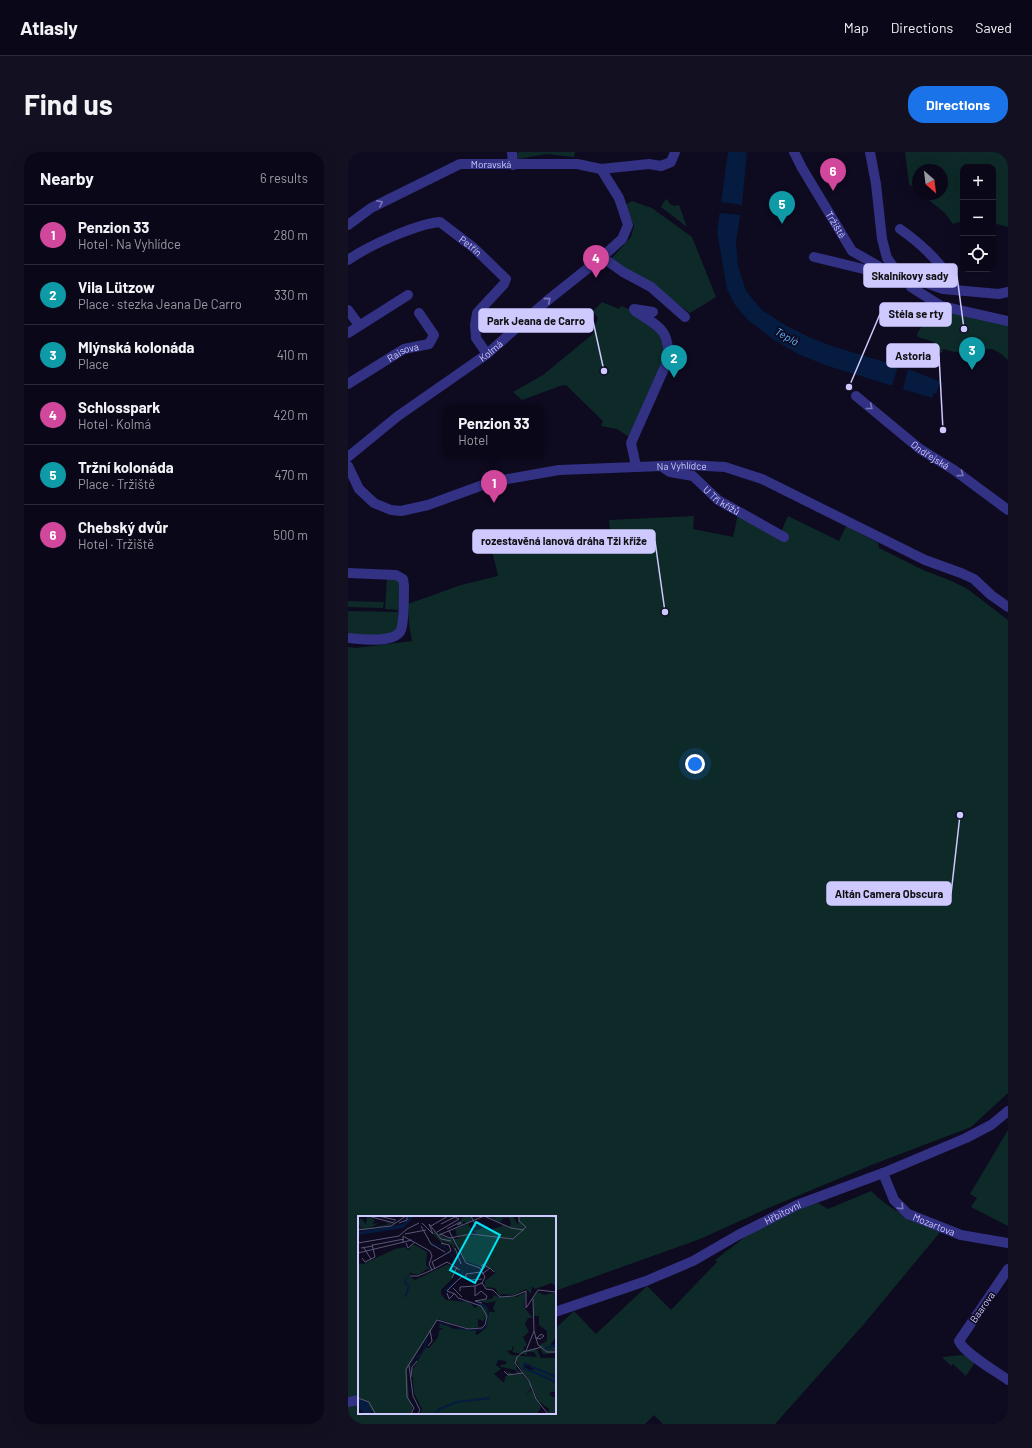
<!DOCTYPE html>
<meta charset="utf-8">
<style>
:root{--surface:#0a0818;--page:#131121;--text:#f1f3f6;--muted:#999aa2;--line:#2a2937;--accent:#1a73e8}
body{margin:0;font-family:Barlow,sans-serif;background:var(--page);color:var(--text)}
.controls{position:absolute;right:12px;top:12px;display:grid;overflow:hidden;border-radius:8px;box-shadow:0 4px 16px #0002}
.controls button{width:36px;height:36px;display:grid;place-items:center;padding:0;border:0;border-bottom:1px solid var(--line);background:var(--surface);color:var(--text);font:20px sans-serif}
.compass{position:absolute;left:564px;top:12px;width:36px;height:36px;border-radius:50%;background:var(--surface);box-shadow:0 4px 16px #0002;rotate:152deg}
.you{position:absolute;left:347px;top:612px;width:14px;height:14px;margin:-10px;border:3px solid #fff;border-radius:50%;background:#1a73e8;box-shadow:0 0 0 6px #1a73e833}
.badge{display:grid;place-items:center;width:26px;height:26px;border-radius:50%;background:var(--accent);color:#fff;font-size:13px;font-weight:700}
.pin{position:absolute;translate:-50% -33px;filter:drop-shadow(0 1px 2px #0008)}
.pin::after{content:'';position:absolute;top:21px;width:14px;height:12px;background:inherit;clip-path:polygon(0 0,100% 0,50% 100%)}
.popup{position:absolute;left:96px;top:253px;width:100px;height:52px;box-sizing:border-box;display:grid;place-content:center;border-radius:8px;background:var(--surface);filter:drop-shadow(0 1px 3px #0005);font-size:13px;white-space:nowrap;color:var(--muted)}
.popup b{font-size:15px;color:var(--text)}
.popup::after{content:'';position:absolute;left:50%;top:100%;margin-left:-8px;border:8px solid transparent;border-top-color:var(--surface)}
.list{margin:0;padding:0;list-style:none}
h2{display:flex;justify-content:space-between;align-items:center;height:52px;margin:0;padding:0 16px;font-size:17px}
h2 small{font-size:13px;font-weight:400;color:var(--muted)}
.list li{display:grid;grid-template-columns:26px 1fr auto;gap:12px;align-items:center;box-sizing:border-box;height:60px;padding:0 16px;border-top:1px solid var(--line)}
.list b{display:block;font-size:15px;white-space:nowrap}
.list p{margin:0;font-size:13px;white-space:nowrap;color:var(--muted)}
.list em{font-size:13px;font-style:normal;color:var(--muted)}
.icon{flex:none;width:22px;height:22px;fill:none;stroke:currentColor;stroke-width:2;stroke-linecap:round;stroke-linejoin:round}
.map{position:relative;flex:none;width:660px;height:1272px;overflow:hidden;border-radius:16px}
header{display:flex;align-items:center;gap:24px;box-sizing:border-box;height:56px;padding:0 20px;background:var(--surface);border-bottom:1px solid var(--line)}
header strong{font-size:19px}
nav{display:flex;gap:22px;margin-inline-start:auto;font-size:14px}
.intro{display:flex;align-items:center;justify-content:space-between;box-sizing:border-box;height:96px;padding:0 24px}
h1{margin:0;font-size:28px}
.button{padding:10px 18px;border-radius:16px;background:var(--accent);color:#fff;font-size:14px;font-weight:700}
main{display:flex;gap:24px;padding:0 24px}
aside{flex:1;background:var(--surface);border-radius:16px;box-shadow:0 4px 16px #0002}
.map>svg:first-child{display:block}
.green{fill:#0d2a28}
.water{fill:#051b3f}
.pier{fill:#0e0a20}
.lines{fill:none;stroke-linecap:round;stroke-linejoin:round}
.minor{stroke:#323183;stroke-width:10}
.oneway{stroke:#7875bb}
.labels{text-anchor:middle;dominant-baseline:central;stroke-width:3.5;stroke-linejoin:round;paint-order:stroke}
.street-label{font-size:10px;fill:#cec9ff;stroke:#0e0a20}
.water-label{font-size:11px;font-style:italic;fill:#57b6ff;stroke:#0e0a20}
.inset-river{fill:none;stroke:#051b3f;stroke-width:2}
.inset-road{fill:none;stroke:#5b5679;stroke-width:1}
.view{fill:#00e3f4;fill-opacity:0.15;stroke:#00e3f4;stroke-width:2}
.inset-edge{fill:none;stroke:#cec9ff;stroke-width:2}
.leader{fill:none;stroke:#cec9ff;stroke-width:1.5}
.callout-dot{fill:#cec9ff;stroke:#0e0a20;stroke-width:1.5}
.callout{fill:#cec9ff;stroke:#cec9ff;stroke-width:1.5}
.callout-label{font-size:11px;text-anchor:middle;font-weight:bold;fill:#111}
</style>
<header>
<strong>Atlasly</strong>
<nav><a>Map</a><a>Directions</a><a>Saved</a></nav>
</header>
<div class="intro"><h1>Find us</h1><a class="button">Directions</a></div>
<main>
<aside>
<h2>Nearby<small>6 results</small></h2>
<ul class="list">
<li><span class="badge" style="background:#d1479c">1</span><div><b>Penzion 33</b><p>Hotel · Na Vyhlídce</p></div><em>280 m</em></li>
<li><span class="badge" style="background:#0f9aa8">2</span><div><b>Vila Lützow</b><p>Place · stezka Jeana De Carro</p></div><em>330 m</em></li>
<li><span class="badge" style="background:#0f9aa8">3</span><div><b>Mlýnská kolonáda</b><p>Place</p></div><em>410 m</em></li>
<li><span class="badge" style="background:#d1479c">4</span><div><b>Schlosspark</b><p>Hotel · Kolmá</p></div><em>420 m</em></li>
<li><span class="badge" style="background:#0f9aa8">5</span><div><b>Tržní kolonáda</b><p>Place · Tržiště</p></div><em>470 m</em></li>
<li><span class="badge" style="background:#d1479c">6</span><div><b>Chebský dvůr</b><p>Hotel · Tržiště</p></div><em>500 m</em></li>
</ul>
</aside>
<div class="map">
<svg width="660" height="1272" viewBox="0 0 660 1272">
<rect width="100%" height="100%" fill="#0e0a20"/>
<g class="green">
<path d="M 170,0 L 227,0 L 226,5 L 198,2 L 171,7 L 169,4 Z"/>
<path d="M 557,0 L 660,0 L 660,75 L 645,71 L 645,15 L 615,15 L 615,71 L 610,70 L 605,72 L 596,60 L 573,42 L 594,42 L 594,18 L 570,18 L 570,39 L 561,32 Z"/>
<path d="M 319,47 C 322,53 324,55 331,53 L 339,75 L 313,55 L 317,48 Z"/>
<path d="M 284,49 L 304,56 L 344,85 L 368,145 L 342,161 L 302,132 L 270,113 L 264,106 L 283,85 L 286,74 L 277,53 Z"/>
<path d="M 254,150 L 271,157 L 273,154 L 281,157 L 316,184 L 318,200 L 281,285 L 269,277 L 253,274 L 255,269 L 218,233 L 212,234 L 174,248 L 165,240 L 195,223 L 245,182 L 247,173 L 250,166 L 245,159 Z"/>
<path d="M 585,156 L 594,156 L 660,171 L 660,208 L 652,201 L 644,197 L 607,200 L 595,197 L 594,201 L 588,199 L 586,190 L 570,185 L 569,182 Z"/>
<path d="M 390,362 L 431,385 L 440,364 L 491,389 L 498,374 L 530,391 L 531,396 L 575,418 L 601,428 L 618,436 L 660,468 L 660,941 L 623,975 L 526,1012 L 418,1057 L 352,1087 L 207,1139 L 207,1065 L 11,1065 L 11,1261 L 207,1261 L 207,1177 L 226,1159 L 248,1182 L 299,1134 L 323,1158 L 369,1110 L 367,1108 L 401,1082 L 451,1056 L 470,1051 L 480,1057 L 523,1039 C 543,1059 566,1069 593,1079 L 516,1172 L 427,1272 L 315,1272 L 306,1263 L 297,1272 L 0,1272 L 0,495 L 8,496 L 64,489 L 61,472 L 60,452 L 113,433 L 150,424 L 142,390 L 262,378 L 261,368 L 346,364 L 345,377 L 385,385 Z"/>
<path d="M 39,425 L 52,429 L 52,452 L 50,455 L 50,458 L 37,457 Z"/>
<path d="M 0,449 L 36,450 L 35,456 L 0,455 Z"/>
<path d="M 0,459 L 50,460 L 50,466 L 52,469 L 51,476 L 42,484 L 0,484 Z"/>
<path d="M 660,978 L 660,1074 L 623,1055 L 629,1046 L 622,1042 Z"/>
<path d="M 614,1203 L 620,1204 L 625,1209 L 626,1212 L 618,1224 L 605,1212 L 603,1214 L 595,1206 L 595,1205 Z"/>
</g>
<path class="water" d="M 380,0 L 399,0 L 394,53 L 388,89 L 390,114 L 398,139 L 414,158 L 439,174 L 463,186 L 487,195 L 560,217 L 660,256 L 660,275 L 584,246 L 480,214 L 452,203 L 426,188 L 400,168 L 387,153 L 379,137 L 369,80 Z"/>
<g class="pier">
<path d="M 373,50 L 394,53 L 393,63 L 372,61 Z"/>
<path d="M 550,214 L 560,217 L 555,237 L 544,234 Z"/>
<path d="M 592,230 L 660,256 L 660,275 L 584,246 L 586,241 L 588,242 Z"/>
</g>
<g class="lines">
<g class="minor">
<path d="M 164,0 L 165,13"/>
<path id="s1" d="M 446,0 L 454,16 L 504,99 L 539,119"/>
<path d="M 522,0 L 528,32 L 534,87 L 539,106 L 551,123"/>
<path id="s2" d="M 0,73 L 23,56 L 112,12 L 229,12 L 253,17 L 301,12 L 313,14 L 323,10 L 327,0"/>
<path d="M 552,77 C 575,93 595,112 608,137"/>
<path d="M 254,105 L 275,120 L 303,135 L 337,165"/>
<path d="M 466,105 L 540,123 L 558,124 L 595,137 L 651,142 L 660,140"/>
<path id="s3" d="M 0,108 C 20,94 68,72 92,70 L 126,96 L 158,127 L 156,132 L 129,161 L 127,173 L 128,186 L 139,202"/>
<path d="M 564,126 L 561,131 L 563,135 L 593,154 L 660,169"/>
<path d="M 0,158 L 11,173"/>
<path d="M 0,181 L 60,143"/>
<path id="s4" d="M 0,232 L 56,197 L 81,192 L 86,183 L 71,161"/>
<path id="s5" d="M 508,244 L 572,297 L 606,318 L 660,358"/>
<path id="s6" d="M 0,305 L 50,264 L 139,202 L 200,148 L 254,105 L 274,87 L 280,73 L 271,46 L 253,17"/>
<path id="s7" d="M 0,314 L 11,337 L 26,351 L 43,358 L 53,359 L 80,353 L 143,330 L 211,318 L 340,313 L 377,315 L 414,327 L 577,408 L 613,421 L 626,427 L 643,443 L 660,455"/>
<path d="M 288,314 L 283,291 L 319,210 C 324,178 310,174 287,159 L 286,157 L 305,160"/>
<path id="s8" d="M 313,314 L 322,320 L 345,324 L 370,348 L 436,385"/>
<path d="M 0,421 L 48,423 L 55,427 L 56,434 C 56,443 56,470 53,478 C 47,492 13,487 0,486"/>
<path id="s9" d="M 535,1021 L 546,1048 L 560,1062 L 613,1083 L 660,1091"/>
<path d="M 660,1117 L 611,1189 C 616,1201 649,1220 660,1228"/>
<path id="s10" d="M 207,1160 L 298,1129 L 345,1109 L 390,1083 L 449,1053 L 535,1021 L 618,986 L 643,973 L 660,959"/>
<path d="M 0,1250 L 11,1248"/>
</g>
</g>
<defs><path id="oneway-chevron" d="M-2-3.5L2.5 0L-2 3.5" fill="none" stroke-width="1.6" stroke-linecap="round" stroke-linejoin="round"/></defs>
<g class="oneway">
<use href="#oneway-chevron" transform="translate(32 51) rotate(-26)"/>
<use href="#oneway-chevron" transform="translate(200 148) rotate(-40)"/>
<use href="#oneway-chevron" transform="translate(522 255) rotate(39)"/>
<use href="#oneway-chevron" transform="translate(613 322) rotate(36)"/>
<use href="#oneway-chevron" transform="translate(553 1055) rotate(46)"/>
</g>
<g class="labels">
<g class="street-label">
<text stroke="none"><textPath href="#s2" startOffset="159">Moravská</textPath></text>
<text stroke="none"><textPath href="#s1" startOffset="84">Tržiště</textPath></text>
<text stroke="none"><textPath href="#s3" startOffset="139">Petřín</textPath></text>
<text stroke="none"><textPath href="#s6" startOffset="178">Kolmá</textPath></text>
<text stroke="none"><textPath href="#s4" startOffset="64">Raisova</textPath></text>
<text stroke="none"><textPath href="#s5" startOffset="95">Ondřejská</textPath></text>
<text stroke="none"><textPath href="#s7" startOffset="361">Na Vyhlídce</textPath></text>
<text stroke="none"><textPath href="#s8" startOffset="72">U Tří křížů</textPath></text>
<text stroke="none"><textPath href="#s10" startOffset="249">Hřbitovní</textPath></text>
<text stroke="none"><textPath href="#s9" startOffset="77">Mozartova</textPath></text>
<text transform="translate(634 1155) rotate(-55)">Baarova</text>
</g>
<g class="water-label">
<text transform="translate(439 184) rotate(30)">Teplá</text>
</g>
</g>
<g transform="translate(10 1064)">
<rect width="198" height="198" fill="#0e0a20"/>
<path d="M 9,0 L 17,4 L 15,8 L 21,7 L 12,12 L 31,8 L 26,5 L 35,8 L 36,3 L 38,6 L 34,8 L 28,10 L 41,8 L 0,15 L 7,13 L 3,13 L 0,11 L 11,12 L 3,11 L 0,7 L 3,2 L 8,8 ZM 106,0 L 113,0 L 114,3 L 110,8 L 115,15 L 108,20 L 120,19 L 116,15 L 130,10 L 131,14 L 144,10 L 144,8 L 151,11 L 153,8 L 151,2 L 145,2 L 143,6 L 139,4 L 143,8 L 131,0 L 138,3 L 135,0 L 155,0 L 160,9 L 160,1 L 157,0 L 198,1 L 198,71 L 194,67 L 177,73 L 174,70 L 173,78 L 168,73 L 156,79 L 143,78 L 142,81 L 158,81 L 168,76 L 166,91 L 175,102 L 170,102 L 167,108 L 171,116 L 165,121 L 169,129 L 165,132 L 168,135 L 178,132 L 183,142 L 198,142 L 198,160 L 166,147 L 165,152 L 174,156 L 173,154 L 177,153 L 198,162 L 198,175 L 191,177 L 194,181 L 198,181 L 198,198 L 190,197 L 191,193 L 180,185 L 170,163 L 156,143 L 159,154 L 164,157 L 172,168 L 173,172 L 168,179 L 173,174 L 183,191 L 179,198 L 62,198 L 64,193 L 56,177 L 54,154 L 68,131 L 71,132 L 80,121 L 81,115 L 85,112 L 81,112 L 82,107 L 96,113 L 119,114 L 117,117 L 119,119 L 128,112 L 131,96 L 137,96 L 135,92 L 138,85 L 129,87 L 119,84 L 133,83 L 137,79 L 142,81 L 137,72 L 127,71 L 127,65 L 137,57 L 134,52 L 127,52 L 108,45 L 96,28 L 97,40 L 94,29 L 83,24 L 88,29 L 83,29 L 84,27 L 76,19 L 76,14 L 85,21 L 99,23 L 105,20 L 99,20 L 97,13 L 110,8 L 105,5 L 105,9 L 99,9 ZM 154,131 L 156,131 L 154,136 L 169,139 L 169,136 L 176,136 L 179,141 L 153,139 L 149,135 L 154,134 ZM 140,144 L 148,145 L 148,148 L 142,149 L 143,151 L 158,154 L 159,157 L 163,158 L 156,159 L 152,156 L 147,157 L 150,159 L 147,161 L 146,167 L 136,158 L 143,153 L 138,149 ZM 53,29 L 57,29 L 69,36 L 68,49 L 73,54 L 69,53 L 60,59 L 52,57 L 51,60 L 57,64 L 90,48 L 97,55 L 94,63 L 83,74 L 83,78 L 88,84 L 111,86 L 117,92 L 122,88 L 129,91 L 130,99 L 125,105 L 120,103 L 120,111 L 112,113 L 80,103 L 49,154 L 51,183 L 55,190 L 53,198 L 17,198 L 0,181 L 0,47 L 5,48 L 37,33 L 47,31 L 51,34 ZM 180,76 L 186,79 L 198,76 L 198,121 L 193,128 L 198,132 L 198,137 L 185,138 L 181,129 L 189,125 L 189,115 L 181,109 L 181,100 L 176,100 L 175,81 Z" fill="#0d2a28" fill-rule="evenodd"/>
<path d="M 52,0 L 55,0 L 54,3 L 45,12 L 0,19 L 0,16 L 45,8 ZM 57,0 L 73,27 L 88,31 L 105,53 L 105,57 L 101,61 L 89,76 L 94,82 L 103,85 L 111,85 L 118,89 L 121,87 L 127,88 L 130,92 L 131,96 L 129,108 L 127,112 L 125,114 L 113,115 L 105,113 L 102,116 L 104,113 L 96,113 L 88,109 L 83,104 L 79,119 L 70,120 L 69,126 L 65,136 L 62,140 L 57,144 L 49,154 L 54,168 L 54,171 L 51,180 L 61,192 L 58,198 L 60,192 L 51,180 L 54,168 L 49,154 L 56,144 L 64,136 L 69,120 L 79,118 L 82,104 L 97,113 L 102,112 L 106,113 L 113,114 L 124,113 L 128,109 L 130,94 L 122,88 L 117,90 L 112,86 L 103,86 L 92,81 L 87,74 L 101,61 L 105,53 L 87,32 L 73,28 ZM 0,182 L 9,185 L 14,198 L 7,198 L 0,191 Z" fill="#051b3f"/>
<path class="inset-river" d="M 47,81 L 51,71 L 47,66 L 49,61M 187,133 L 198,128M 171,149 L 167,148 L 166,152 L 198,166M 172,150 L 198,161M 77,198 L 81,193 L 99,186 L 132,182"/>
<path class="inset-road" d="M 10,0 L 36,7M 20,0 L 38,4M 113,0 L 118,10 L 113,13M 184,0 L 198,1M 41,7 L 49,4 L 49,0M 64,7 L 75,18 L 71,8 L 83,23 L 93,25M 83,8 L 97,1 L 101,3M 63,10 L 73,28 L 87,36M 73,10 L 90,0M 89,13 L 102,6 L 103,7 L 99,9M 0,14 L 33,10 L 48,0M 91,15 L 108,47 L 122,52 L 127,61 L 124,67 L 117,70M 79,16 L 101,3M 47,18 L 68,14M 82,18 L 92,22 L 113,18 L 155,23 L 168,11 L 161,5 L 161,0M 81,19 L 126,0 L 153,12 L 166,14M 0,27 L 41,20 L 49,13 L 61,7M 45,27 L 45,20 L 72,35 L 74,40 L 71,48 L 74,54M 48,27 L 50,32 L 57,26M 83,27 L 91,29 L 93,35M 15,29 L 46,23M 3,32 L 15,30M 6,32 L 13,43M 97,32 L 103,48M 0,37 L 54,24M 4,42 L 7,46 L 17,41 L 14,28M 127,52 L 123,50 L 125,48 L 131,52M 77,53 L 74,46 L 93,35M 74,54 L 89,46 L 102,54M 124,58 L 132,52 L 136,56M 52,60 L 60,60 L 74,54M 108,61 L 108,58 L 123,56M 94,62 L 99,51M 101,63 L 105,60 L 113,64 L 124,63M 124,67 L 128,73 L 135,74 L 142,81 L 156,80 L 168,75 L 168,92 L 180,74 L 198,76M 117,70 L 117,80 L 123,75 L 129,80 L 128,83 L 117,85 L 124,87M 95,72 L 104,81M 102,75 L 102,71 L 117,70M 89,77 L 91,83 L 96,78M 176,115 L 180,129 L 189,136 L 198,136M 177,122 L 182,123 L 186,120 L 183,118 L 179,122M 70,130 L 74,125 L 72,114M 184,131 L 165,136 L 159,141 L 157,147 L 171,165 L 178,183 L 190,198M 168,135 L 176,115 L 175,83M 51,149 L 55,180 L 62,194 L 60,198M 146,155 L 150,159 L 165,157M 53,161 L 54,151 L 59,145M 0,182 L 11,186 L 17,197 L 15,198M 53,198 L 56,192 L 49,181 L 48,153 L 79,104 L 110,113 L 124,112 L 127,109 L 129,100 L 123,90 L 100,82 L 97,78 L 89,75 L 101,63"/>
<path class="view" d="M 118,6 L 142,19 L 117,67 L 92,54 Z"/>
<rect width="198" height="198" class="inset-edge"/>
</g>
<path class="leader" d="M616 177L609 124M501 235L532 162M256 219L245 169M595 278L591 204M317 460L307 389M612 663L603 742"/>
<g class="callout-dot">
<circle cx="616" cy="177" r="4"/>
<circle cx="501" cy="235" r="4"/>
<circle cx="256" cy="219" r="4"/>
<circle cx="595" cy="278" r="4"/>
<circle cx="317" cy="460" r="4"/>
<circle cx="612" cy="663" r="4"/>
</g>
<g class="callout">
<rect x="516" y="112" width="93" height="23" rx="4"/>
<rect x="532" y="151" width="71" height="23" rx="4"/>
<rect x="131" y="157" width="114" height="23" rx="4"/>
<rect x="539" y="192" width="52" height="23" rx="4"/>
<rect x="125" y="378" width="182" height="23" rx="4"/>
<rect x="479" y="730" width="124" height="23" rx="4"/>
</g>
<g class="callout-label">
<text x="562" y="128">Skalníkovy sady</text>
<text x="568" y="166">Stéla se rty</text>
<text x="188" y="173">Park Jeana de Carro</text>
<text x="565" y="208">Astoria</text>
<text x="216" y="393">rozestavěná lanová dráha Tži kříže</text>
<text x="541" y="746">Altán Camera Obscura</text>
</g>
</svg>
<div class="controls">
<button>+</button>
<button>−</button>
<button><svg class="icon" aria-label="locate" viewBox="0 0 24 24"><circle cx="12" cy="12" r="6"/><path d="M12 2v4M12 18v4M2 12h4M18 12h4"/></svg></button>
</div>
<svg class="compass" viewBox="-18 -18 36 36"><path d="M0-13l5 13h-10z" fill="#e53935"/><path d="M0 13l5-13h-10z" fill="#999aa2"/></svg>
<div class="you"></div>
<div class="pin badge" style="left:146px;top:351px;background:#d1479c">1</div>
<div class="popup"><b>Penzion 33</b>Hotel</div>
<div class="pin badge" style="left:326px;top:226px;background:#0f9aa8">2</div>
<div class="pin badge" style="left:624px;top:218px;background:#0f9aa8">3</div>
<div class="pin badge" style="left:248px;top:126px;background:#d1479c">4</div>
<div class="pin badge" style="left:434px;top:72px;background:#0f9aa8">5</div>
<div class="pin badge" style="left:485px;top:39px;background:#d1479c">6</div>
</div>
</main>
